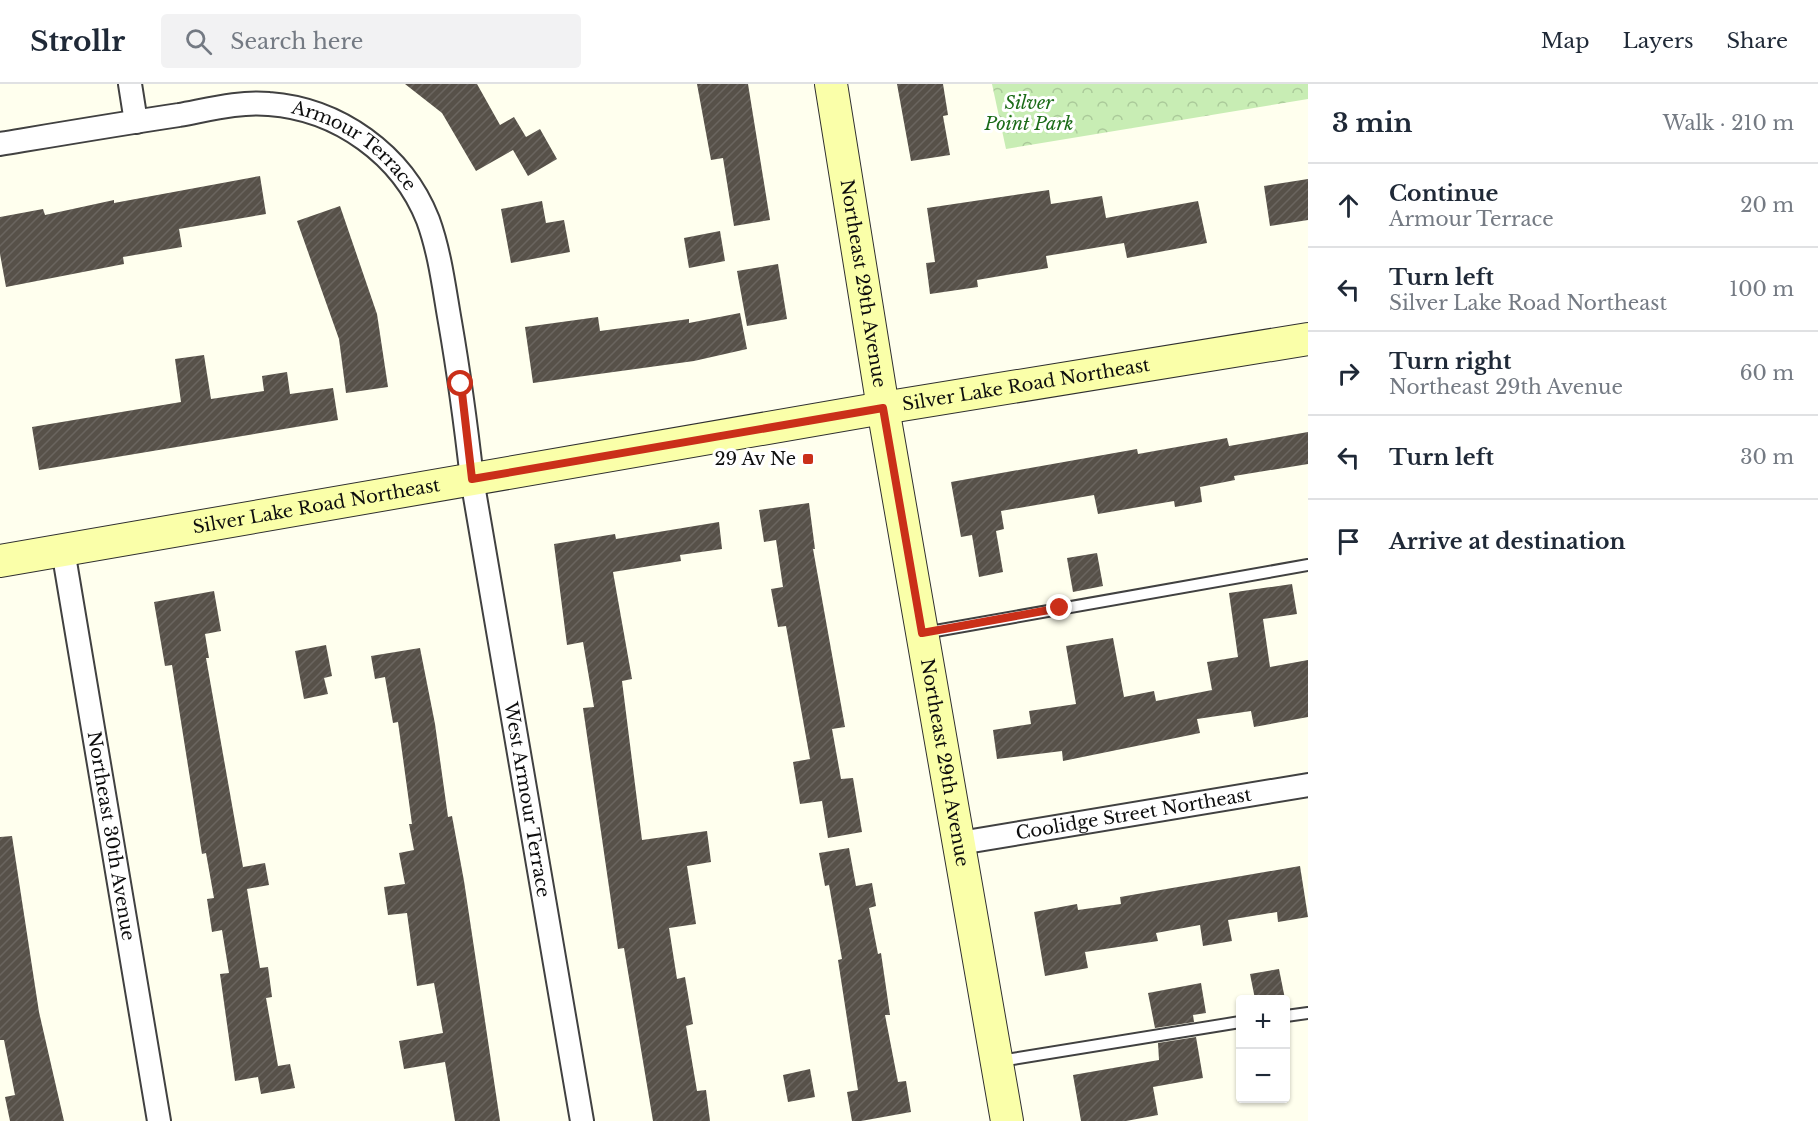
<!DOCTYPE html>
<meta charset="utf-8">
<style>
:root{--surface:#fff;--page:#f2f2f3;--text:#1f2937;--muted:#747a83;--line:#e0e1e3}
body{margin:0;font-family:"Libre Baskerville",serif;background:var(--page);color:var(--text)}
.controls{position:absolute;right:18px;bottom:18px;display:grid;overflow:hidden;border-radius:6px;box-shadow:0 2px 4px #0004}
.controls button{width:54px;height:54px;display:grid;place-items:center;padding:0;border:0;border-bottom:2px solid var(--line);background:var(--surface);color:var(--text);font:30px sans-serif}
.stop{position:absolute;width:18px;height:18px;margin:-14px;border:4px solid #ca2f19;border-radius:50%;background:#fff}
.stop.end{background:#ca2f19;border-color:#fff;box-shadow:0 2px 6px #0008}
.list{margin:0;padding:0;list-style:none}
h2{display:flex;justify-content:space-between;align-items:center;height:78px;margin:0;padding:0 24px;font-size:26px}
h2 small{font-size:20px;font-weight:400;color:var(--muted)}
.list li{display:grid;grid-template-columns:39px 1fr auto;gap:18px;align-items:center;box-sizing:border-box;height:84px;padding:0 24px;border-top:2px solid var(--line)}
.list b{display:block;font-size:22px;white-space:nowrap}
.list p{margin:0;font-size:20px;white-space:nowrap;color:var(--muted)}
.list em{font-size:20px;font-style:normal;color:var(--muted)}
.icon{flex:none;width:33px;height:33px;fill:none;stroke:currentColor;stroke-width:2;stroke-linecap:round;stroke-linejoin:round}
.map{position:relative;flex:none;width:1308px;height:1037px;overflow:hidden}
header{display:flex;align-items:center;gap:36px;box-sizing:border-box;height:84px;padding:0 30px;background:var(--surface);border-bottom:2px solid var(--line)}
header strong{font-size:28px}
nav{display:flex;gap:33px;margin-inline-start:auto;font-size:21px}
.search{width:420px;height:54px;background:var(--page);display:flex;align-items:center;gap:15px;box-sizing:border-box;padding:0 21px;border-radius:6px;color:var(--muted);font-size:22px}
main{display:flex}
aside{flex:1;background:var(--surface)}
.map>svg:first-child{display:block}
.park{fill:url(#park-crowns)}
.building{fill:url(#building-hatch)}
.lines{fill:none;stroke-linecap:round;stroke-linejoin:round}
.lane-casing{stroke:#414141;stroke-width:14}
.street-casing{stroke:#414141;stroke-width:26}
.secondary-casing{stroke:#303030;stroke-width:34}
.lane{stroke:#fff;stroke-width:10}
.street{stroke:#fff;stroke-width:22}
.secondary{stroke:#faffa9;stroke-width:32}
.route{stroke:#ca2f19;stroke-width:8}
.poi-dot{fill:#ca2f19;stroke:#fff;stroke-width:2}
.labels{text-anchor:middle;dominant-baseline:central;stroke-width:6;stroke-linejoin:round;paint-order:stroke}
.park-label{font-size:18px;font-style:italic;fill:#1b6b18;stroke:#fff}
.street-label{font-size:18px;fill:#0e0e0e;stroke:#fff}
.poi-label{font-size:18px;fill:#0e0e0e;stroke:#fff;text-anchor:end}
</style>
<header>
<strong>Strollr</strong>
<div class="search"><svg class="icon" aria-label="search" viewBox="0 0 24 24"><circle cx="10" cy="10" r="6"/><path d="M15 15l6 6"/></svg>Search here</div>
<nav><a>Map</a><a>Layers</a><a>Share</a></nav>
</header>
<main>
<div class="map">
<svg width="1308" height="1037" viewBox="0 0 1308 1037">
<defs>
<pattern id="park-crowns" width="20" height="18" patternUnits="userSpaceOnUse" patternTransform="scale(1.5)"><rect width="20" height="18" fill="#c8edb4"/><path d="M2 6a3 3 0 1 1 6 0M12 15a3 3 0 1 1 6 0" fill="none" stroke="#abca9a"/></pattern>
<pattern id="building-hatch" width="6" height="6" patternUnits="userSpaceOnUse" patternTransform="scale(1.5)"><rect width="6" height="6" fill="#575149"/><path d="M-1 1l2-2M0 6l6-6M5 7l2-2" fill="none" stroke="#6a655f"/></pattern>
</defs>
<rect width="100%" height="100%" fill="#ffe"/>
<path class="park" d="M 992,0 L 1308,0 L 1308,15 L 1006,65 Z"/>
<g class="building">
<path d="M 405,0 L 477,0 L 500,41 L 514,33 L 526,53 L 540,45 L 557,75 L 528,92 L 513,66 L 476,87 L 442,29 Z"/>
<path d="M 697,0 L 748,0 L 770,136 L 734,142 L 723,74 L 711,76 Z"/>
<path d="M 897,0 L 943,0 L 948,31 L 943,32 L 950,71 L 911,77 Z"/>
<path d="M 260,92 L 266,130 L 179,145 L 182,163 L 123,173 L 124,180 L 6,203 L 0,170 L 0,133 L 43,125 L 45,131 L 114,116 L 114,119 Z"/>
<path d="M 1308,95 L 1308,136 L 1270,142 L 1264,102 Z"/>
<path d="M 1049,106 L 1051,120 L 1102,112 L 1106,134 L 1198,117 L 1207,159 L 1127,174 L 1124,159 L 1046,172 L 1048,184 L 977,196 L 978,203 L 930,210 L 926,179 L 935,178 L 927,124 Z"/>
<path d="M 542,117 L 546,139 L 564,136 L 570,168 L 511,179 L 501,125 Z"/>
<path d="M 340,122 L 377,230 L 388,303 L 346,309 L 339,255 L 297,137 Z"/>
<path d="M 720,147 L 725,177 L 689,184 L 684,154 Z"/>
<path d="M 778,180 L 787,235 L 747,242 L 737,187 Z"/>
<path d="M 740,229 L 747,265 L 694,277 L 533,299 L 525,243 L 598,233 L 600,247 L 689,235 L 689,239 Z"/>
<path d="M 204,271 L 211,315 L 264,307 L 262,292 L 287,288 L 290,310 L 333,304 L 338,336 L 39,386 L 32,343 L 181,318 L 175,275 Z"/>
<path d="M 1308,348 L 1308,380 L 1234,392 L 1235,396 L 1200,403 L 1202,418 L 1175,423 L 1174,417 L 1098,430 L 1094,411 L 1001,427 L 1004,445 L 996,447 L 1003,488 L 979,493 L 972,451 L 961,453 L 951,398 L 1137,365 L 1138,370 L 1227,354 L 1229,362 Z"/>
<path d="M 809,419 L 815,465 L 813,465 L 845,643 L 832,645 L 841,695 L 853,694 L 862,748 L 828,754 L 822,717 L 800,720 L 793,678 L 810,675 L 786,542 L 778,543 L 771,505 L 783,503 L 776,456 L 764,458 L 759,426 Z"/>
<path d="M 719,438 L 722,465 L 680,471 L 681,477 L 613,488 L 632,595 L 622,597 L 642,756 L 707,747 L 711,778 L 687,782 L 696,840 L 669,844 L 677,895 L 685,893 L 693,940 L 686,942 L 697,1007 L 706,1006 L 710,1037 L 653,1037 L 624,864 L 618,865 L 583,624 L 594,623 L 583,558 L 567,561 L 554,460 L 615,450 L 616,455 Z"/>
<path d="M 1097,469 L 1103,502 L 1073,508 L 1067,474 Z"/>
<path d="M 1292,500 L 1297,530 L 1263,535 L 1270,583 L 1308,576 L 1308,633 L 1254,643 L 1251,627 L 1197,635 L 1200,649 L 1063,677 L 1062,667 L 997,675 L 993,646 L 1031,640 L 1029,627 L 1076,620 L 1066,562 L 1113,554 L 1124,613 L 1154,607 L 1156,617 L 1212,606 L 1207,578 L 1238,573 L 1229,509 Z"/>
<path d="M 214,507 L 221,547 L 205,550 L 209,574 L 206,574 L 243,783 L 265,779 L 269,801 L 247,805 L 260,884 L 268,883 L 272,913 L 266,914 L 278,982 L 290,980 L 295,1004 L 261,1010 L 258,993 L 235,997 L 220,890 L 229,889 L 222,846 L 212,848 L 207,815 L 214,814 L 206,769 L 202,770 L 172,581 L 165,582 L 154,518 Z"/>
<path d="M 326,561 L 332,592 L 324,594 L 328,610 L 304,615 L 295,567 Z"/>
<path d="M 420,564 L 435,640 L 448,733 L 452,732 L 464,797 L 500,1037 L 455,1037 L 445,978 L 404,985 L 399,957 L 443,949 L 434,899 L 417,902 L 407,829 L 388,831 L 384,803 L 405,800 L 399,769 L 414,766 L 409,740 L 412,740 L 398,638 L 393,639 L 385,593 L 375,595 L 371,572 Z"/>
<path d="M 12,752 L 39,928 L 64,1037 L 10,1037 L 5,1013 L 15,1011 L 4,956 L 0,956 L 0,753 Z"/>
<path d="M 849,764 L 856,802 L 872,799 L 876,822 L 869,824 L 878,870 L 881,869 L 890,931 L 885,931 L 898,998 L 906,997 L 911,1028 L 861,1037 L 852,1037 L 847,1008 L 858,1006 L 838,876 L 842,875 L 829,801 L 825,802 L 819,769 Z"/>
<path d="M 1300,782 L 1308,833 L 1278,838 L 1277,828 L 1228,836 L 1232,857 L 1203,862 L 1200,841 L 1156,849 L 1158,857 L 1085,868 L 1088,884 L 1045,892 L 1034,828 L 1077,820 L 1078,826 L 1121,820 L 1120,813 Z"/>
<path d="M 1279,885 L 1285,915 L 1255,915 L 1250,890 Z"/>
<path d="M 1201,899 L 1206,929 L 1193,931 L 1194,938 L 1155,944 L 1148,909 Z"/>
<path d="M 1196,953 L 1203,994 L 1153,1003 L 1158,1031 L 1126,1037 L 1081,1037 L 1073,991 L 1159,976 L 1158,959 Z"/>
<path d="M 810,985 L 815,1013 L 788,1018 L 783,991 Z"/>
</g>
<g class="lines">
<defs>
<g id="lane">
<path d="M 924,549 L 1308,481"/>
<path d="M 1286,932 L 1308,929"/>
<path d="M 1000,977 L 1240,938"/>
</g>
<g id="street">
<path d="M 130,0 L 136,38"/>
<path id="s1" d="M 0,60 C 60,50 119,40 179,31 C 207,26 240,17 269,20 C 338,25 402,70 428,136 C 440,169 444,204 450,238 C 459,290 466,342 472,395 L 582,1037"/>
<path id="s2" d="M 63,466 L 159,1037"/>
<path id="s3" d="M 960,759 L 1308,701"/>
</g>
<g id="secondary">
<path id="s4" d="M 831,0 L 883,324 L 1007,1037"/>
<path id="s5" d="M 0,477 L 883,324 L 1308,255"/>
</g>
</defs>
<use href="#lane" class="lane-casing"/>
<use href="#street" class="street-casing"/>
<use href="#secondary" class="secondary-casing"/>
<use href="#lane" class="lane"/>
<use href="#street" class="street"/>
<use href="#secondary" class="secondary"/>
</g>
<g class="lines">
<path class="route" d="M 461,300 L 472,395 L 883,324 L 922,549 L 1060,524"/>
</g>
<rect class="poi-dot" x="802" y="369" width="12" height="12" rx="3"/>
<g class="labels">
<g class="park-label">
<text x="1029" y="19">Silver<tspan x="1029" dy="21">Point Park</tspan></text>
</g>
<g class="street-label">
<text stroke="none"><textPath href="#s1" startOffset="370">Armour Terrace</textPath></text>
<text stroke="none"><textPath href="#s4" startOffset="202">Northeast 29th Avenue</textPath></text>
<text stroke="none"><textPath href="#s5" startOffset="1041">Silver Lake Road Northeast</textPath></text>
<text stroke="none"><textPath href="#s5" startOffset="321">Silver Lake Road Northeast</textPath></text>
<text stroke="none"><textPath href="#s4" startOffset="688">Northeast 29th Avenue</textPath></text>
<text stroke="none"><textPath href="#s1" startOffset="1068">West Armour Terrace</textPath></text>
<text stroke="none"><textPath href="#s3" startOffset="176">Coolidge Street Northeast</textPath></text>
<text stroke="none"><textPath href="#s2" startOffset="290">Northeast 30th Avenue</textPath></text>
</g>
<g class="poi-label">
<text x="796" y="375">29 Av Ne</text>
</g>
</g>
</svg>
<div class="controls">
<button>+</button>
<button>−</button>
</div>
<div class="stop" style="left:461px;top:300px"></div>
<div class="stop end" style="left:1060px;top:524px"></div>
</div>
<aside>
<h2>3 min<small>Walk · 210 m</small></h2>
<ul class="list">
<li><svg class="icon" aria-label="ahead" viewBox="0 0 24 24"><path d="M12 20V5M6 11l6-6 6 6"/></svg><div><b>Continue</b><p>Armour Terrace</p></div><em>20 m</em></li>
<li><svg class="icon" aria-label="left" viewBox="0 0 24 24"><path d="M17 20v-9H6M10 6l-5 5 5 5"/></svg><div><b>Turn left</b><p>Silver Lake Road Northeast</p></div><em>100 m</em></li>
<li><svg class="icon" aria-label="right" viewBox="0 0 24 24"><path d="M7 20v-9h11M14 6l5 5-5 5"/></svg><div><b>Turn right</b><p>Northeast 29th Avenue</p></div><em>60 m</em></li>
<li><svg class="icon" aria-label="left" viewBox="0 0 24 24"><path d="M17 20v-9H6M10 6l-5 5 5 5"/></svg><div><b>Turn left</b></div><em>30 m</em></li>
<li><svg class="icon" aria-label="arrive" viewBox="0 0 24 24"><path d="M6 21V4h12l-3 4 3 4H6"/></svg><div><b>Arrive at destination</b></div></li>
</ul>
</aside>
</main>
